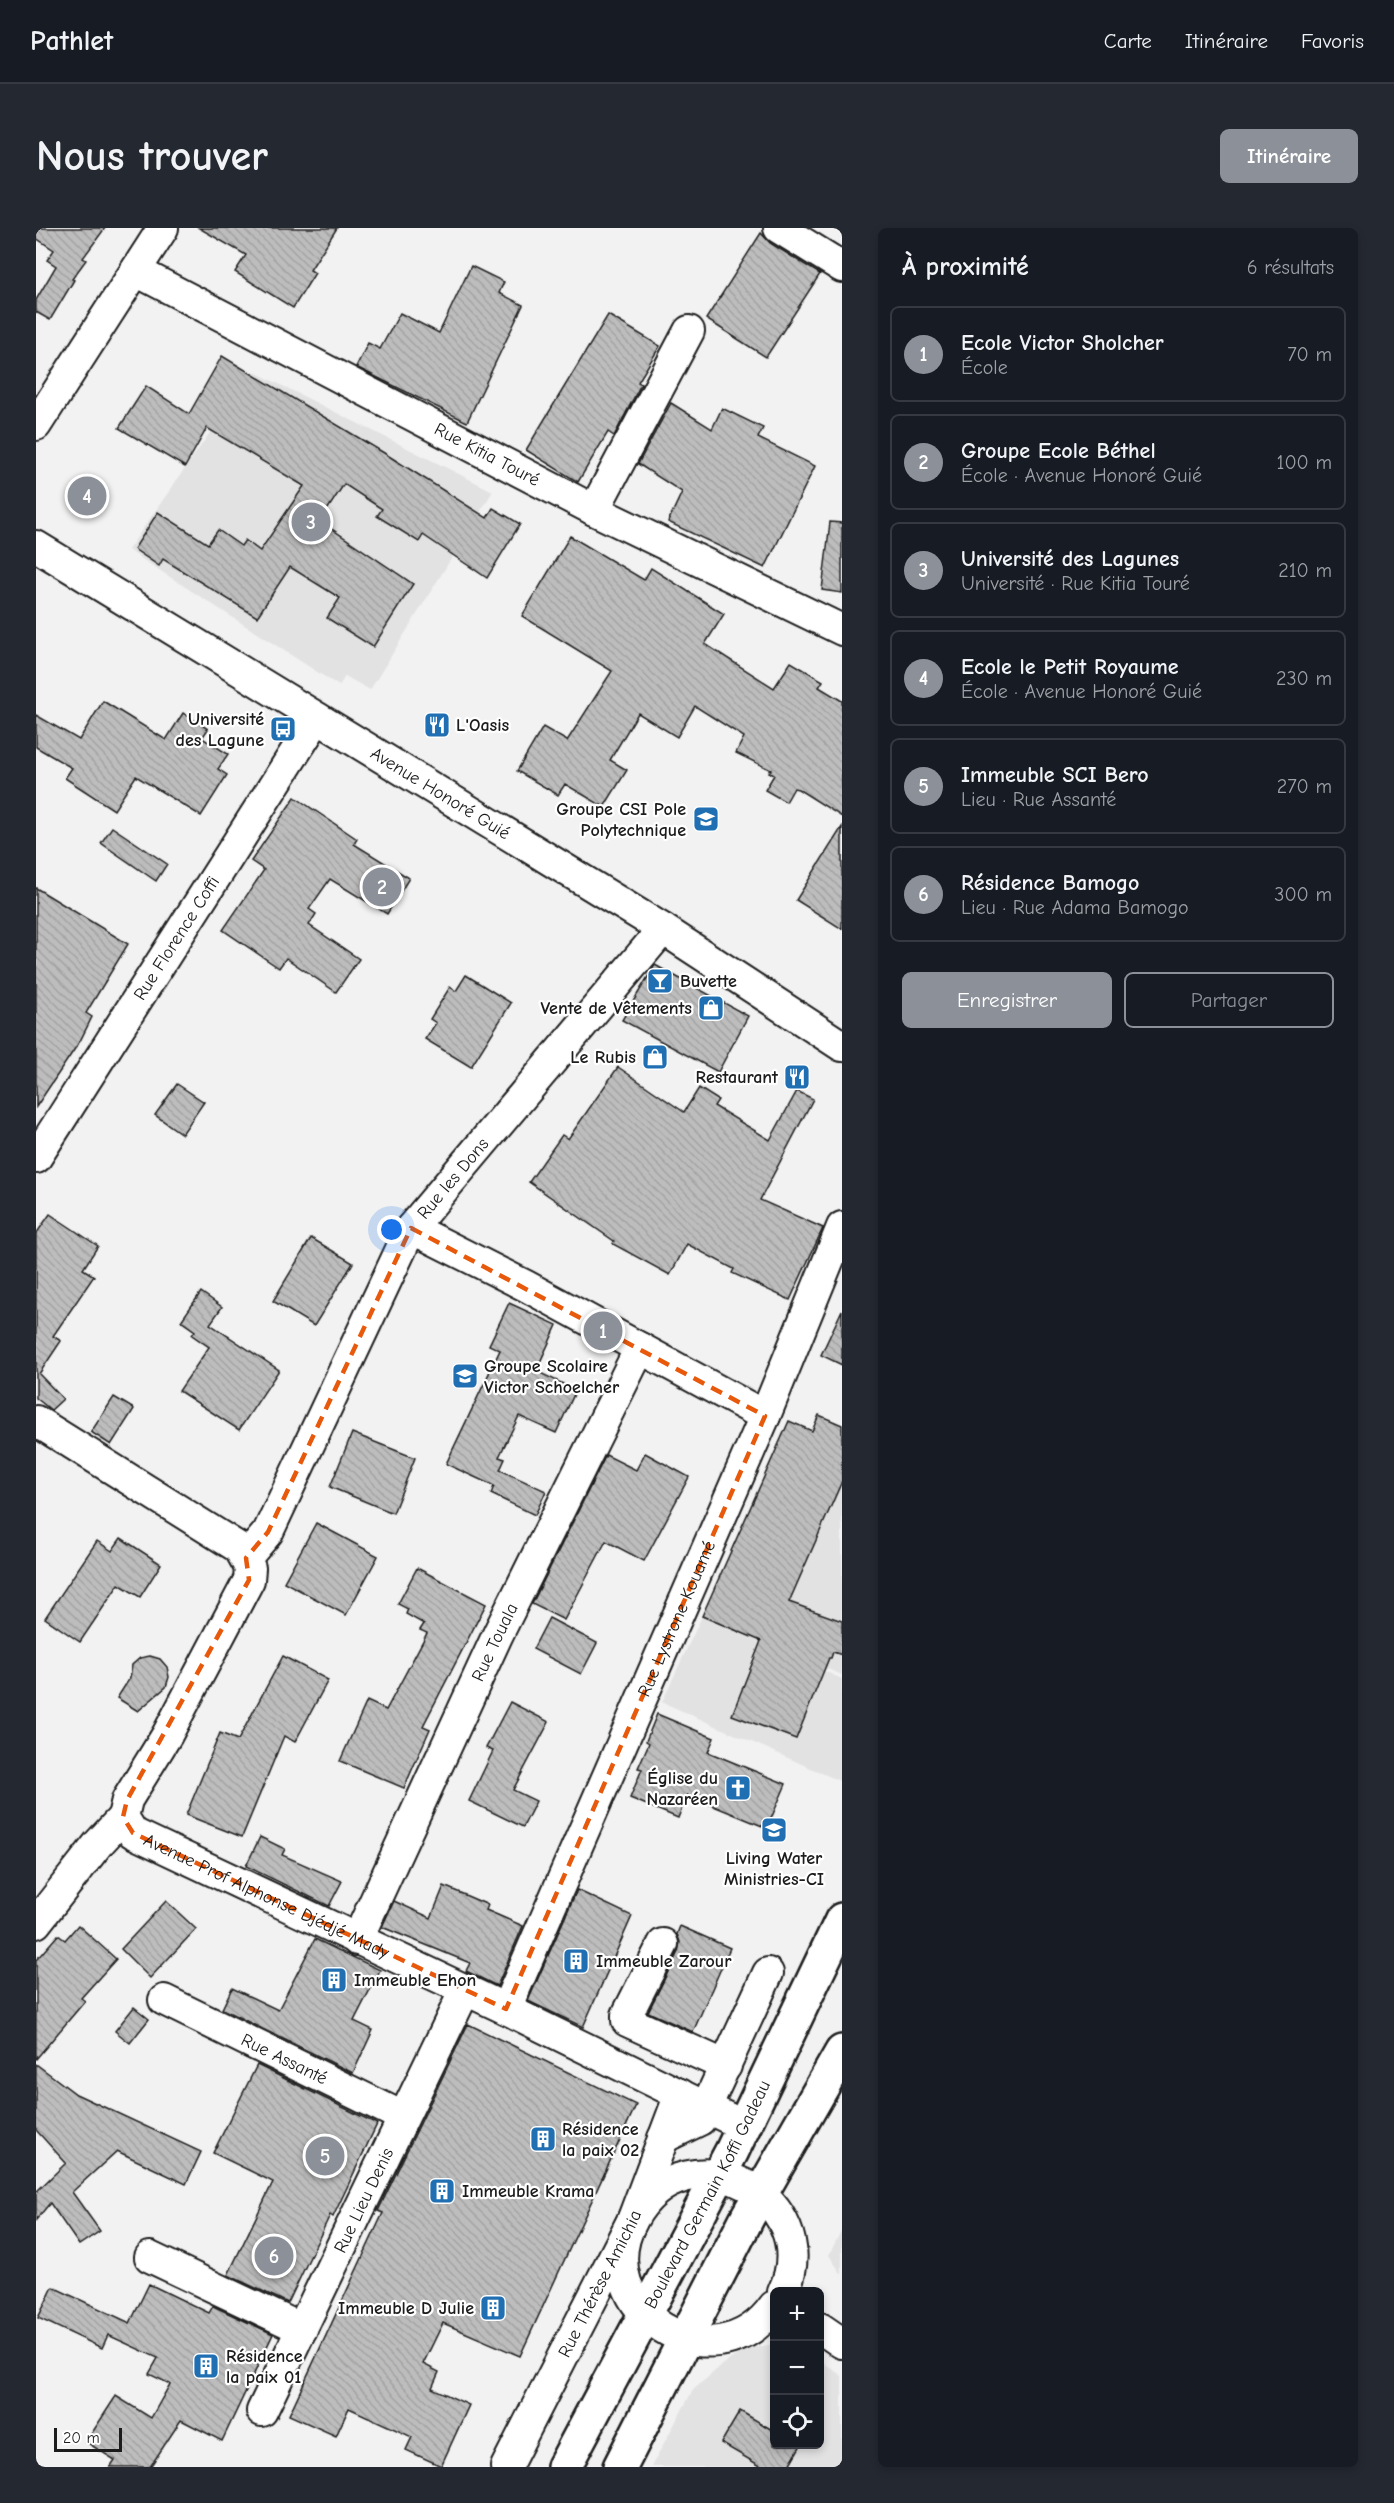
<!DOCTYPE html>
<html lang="fr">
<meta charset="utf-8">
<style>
:root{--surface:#171b24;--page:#242831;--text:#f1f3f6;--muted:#9ea1a6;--line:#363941;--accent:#8c9099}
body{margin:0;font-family:"Comic Neue",sans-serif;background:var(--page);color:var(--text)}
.controls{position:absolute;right:18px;bottom:18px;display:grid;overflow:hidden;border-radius:9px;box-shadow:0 3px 9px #0003}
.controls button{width:54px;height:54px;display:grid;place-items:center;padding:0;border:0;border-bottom:2px solid var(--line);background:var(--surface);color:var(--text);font:30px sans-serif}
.scale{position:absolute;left:18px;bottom:15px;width:68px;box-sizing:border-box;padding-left:6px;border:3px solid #1c1c1c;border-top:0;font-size:16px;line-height:21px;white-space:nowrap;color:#1c1c1c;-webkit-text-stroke:4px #fff;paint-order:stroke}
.you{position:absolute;left:356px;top:1002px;width:21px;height:21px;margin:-15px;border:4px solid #fff;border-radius:50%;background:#1a73e8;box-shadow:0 0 0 9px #1a73e833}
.badge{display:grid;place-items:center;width:39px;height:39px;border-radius:50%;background:var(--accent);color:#fff;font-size:20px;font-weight:700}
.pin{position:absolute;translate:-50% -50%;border:3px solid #fff;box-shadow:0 2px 6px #0006}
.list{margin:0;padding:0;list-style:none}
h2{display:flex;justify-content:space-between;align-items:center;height:78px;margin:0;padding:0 24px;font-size:26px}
h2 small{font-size:20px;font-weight:400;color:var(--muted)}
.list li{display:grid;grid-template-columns:39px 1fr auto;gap:18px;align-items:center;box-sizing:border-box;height:96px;margin:0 12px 12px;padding:0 12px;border:2px solid var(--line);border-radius:9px}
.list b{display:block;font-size:22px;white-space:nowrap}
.list p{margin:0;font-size:20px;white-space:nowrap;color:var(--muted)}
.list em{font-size:20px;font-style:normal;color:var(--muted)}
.actions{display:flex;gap:12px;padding:18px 24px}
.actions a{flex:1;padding:14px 0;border:2px solid var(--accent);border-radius:9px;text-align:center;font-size:21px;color:var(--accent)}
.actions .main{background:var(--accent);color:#fff}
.icon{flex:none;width:33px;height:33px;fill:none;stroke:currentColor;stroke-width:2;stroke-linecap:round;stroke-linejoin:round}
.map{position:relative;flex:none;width:806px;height:2239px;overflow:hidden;border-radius:9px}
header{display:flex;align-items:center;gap:36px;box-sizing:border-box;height:84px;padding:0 30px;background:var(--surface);border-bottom:2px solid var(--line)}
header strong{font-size:28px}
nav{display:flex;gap:33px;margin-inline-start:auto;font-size:21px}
.intro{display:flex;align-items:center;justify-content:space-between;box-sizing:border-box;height:144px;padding:0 36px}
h1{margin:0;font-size:42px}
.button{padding:15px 27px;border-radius:9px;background:var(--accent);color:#fff;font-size:21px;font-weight:700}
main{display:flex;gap:36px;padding:0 36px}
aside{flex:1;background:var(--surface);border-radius:9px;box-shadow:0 3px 9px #0003}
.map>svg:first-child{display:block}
.built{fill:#e2e2e2}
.building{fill:url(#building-back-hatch);stroke:#1c1c1c;stroke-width:1.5}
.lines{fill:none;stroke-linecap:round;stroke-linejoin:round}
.minor-casing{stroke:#1c1c1c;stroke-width:34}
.major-casing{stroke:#1c1c1c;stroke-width:38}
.minor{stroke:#fff;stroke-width:30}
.major{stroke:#fff;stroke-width:33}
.marked{fill:none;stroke:#e8590c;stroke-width:4.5;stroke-dasharray:12 8;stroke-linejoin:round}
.labels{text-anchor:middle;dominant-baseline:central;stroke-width:4.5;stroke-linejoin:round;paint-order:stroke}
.street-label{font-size:18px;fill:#1c1c1c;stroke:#fff}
.poi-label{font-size:18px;font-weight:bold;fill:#1c1c1c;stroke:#fff;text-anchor:start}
</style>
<header>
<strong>Pathlet</strong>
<nav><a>Carte</a><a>Itinéraire</a><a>Favoris</a></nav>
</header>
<div class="intro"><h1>Nous trouver</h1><a class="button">Itinéraire</a></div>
<main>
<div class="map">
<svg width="806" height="2239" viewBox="0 0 806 2239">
<defs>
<pattern id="building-back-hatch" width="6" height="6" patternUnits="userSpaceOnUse" patternTransform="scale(1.5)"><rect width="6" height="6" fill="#bdbdbd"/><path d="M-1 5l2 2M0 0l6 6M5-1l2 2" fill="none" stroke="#a2a2a2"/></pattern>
</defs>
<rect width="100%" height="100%" fill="#f2f2f2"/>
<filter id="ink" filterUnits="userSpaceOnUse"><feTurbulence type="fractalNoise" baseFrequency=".0167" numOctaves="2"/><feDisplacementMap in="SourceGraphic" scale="12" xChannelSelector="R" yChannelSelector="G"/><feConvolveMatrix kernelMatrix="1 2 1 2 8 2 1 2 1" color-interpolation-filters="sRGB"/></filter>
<g filter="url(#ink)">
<g class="built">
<path d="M 217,143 L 457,263 L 334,462 L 309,448 L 303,458 L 92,322 Z"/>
<path d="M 804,1258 L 806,1259 L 806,1447 L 734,1417 Z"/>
<path d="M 666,1388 L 806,1451 L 806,1554 L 626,1474 Z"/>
<path d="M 806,2001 L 806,2047 L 793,2027 Z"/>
<path d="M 738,2116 L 738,2216 L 784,2216 L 784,2132 L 806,2148 L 806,2239 L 615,2239 L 657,2162 L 686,2137 L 710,2121 Z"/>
</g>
<g class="building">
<path d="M 0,0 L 69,0 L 47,30 L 50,32 L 36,51 L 38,52 L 14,92 L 0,84 L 0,72 L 20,38 L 11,32 L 18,22 L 0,10 Z"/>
<path d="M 163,0 L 301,0 L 274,42 L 279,45 L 257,80 L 199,44 L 210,27 Z"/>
<path d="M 725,5 L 734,15 L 784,46 L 730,129 L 670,91 Z"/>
<path d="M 435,38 L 468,54 L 463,65 L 487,77 L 431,194 L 320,139 L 332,115 L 344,121 L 364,85 L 403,105 Z"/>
<path d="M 572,87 L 624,118 L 602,154 L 605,156 L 578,208 L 572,204 L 542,254 L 490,222 Z"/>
<path d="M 186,128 L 348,225 L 451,290 L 457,280 L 484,296 L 451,350 L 387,307 L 383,314 L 341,288 L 346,281 L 308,256 L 284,293 L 377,356 L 337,419 L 291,390 L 304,370 L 254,339 L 221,389 L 127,331 L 123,338 L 98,321 L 122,284 L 172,316 L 182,302 L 205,318 L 209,312 L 224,323 L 268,258 L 171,200 L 149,239 L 83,200 L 110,158 L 153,186 Z"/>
<path d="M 635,175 L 676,201 L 686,180 L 727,200 L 722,210 L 779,238 L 729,340 L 632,294 L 646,264 L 602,236 Z"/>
<path d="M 794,294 L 806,295 L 806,365 L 786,362 Z"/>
<path d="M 534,308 L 608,352 L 615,340 L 688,386 L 669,416 L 738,460 L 755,434 L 787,453 L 783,459 L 806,473 L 806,589 L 762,561 L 758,560 L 750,574 L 729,562 L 738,547 L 733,544 L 735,542 L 700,525 L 708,509 L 659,478 L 641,509 L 602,485 L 574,532 L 591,542 L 568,579 L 529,556 L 522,567 L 481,543 L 507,499 L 531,513 L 576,443 L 486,388 Z"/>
<path d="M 67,473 L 130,512 L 147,485 L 172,501 L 166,510 L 192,526 L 182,541 L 191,547 L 165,588 L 100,548 L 78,582 L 29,550 L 36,540 L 0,519 L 0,487 L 43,512 Z"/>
<path d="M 259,569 L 321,611 L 318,616 L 373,650 L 351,686 L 294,651 L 273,681 L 280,686 L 273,697 L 323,731 L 300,764 L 250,730 L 243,740 L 187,702 L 228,642 L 215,633 Z"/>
<path d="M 76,599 L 131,636 L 120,653 L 65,615 Z"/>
<path d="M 806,599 L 806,701 L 760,672 Z"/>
<path d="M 0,660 L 92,716 L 50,785 L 56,789 L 44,813 L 0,879 Z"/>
<path d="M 619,737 L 712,788 L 682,844 L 586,792 Z"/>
<path d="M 430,747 L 475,775 L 435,839 L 389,811 L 400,795 L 394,791 L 414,759 L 420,763 Z"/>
<path d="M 582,839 L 648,884 L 663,860 L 682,872 L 678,878 L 734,912 L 761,863 L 777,871 L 724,972 L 787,1000 L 754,1072 L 696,1045 L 698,1041 L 651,1016 L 634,1047 L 577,1016 L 578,1013 L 493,954 L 526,907 L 532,911 Z"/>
<path d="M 141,856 L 168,874 L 146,906 L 119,887 Z"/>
<path d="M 14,986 L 62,1018 L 47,1041 L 58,1048 L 17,1108 L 25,1113 L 3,1146 L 27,1171 L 15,1182 L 0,1170 L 0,1006 Z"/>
<path d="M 275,1010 L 317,1035 L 278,1098 L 237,1073 Z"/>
<path d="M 165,1064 L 186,1079 L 174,1096 L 243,1142 L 203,1202 L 143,1163 L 173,1119 L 156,1107 L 159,1103 L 145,1093 Z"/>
<path d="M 473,1075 L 521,1097 L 500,1143 L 540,1162 L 520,1205 L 483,1188 L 463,1229 L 469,1231 L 464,1242 L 510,1263 L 499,1287 L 455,1266 L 458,1258 L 410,1236 L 464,1122 L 453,1117 Z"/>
<path d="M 806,1082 L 806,1137 L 785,1127 Z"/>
<path d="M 78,1169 L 98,1181 L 75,1217 L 55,1204 Z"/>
<path d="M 783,1187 L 806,1197 L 806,1253 L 753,1374 L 806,1393 L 806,1427 L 797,1424 L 795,1430 L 793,1430 L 760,1511 L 696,1487 L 725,1413 L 666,1388 L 753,1193 L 776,1203 Z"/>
<path d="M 316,1205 L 379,1230 L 357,1285 L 294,1259 Z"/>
<path d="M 609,1225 L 653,1249 L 608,1333 L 570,1313 L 528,1392 L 496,1376 L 570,1227 L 600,1242 Z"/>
<path d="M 280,1295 L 342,1328 L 310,1387 L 248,1354 Z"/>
<path d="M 85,1310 L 125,1336 L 104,1369 L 83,1356 L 44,1414 L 9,1390 L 61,1313 L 76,1323 Z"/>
<path d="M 381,1340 L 450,1376 L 387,1498 L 394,1501 L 368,1560 L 304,1533 L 331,1473 L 350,1482 L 391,1405 L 384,1402 L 388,1396 L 370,1386 L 372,1381 L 362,1376 Z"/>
<path d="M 513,1390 L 561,1415 L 545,1446 L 497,1421 Z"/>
<path d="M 114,1428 L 124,1431 L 131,1439 L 133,1449 L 130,1459 L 102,1483 L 81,1470 L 94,1450 L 96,1437 L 104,1430 Z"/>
<path d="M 247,1428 L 292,1452 L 259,1514 L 248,1508 L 206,1609 L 150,1587 L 184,1505 L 202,1512 Z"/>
<path d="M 474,1474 L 513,1494 L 477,1562 L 500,1573 L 487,1599 L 433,1573 L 457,1523 L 450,1520 Z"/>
<path d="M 621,1486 L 678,1510 L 672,1524 L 750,1556 L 731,1600 L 651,1567 L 642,1590 L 594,1570 L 606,1541 L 602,1540 L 613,1515 L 610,1513 Z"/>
<path d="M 224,1609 L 249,1621 L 246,1627 L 306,1653 L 293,1678 L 210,1638 Z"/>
<path d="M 408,1658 L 452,1677 L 450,1682 L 487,1698 L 461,1758 L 430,1743 L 434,1735 L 346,1699 L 358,1673 L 395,1690 Z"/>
<path d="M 541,1662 L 596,1688 L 547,1799 L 492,1773 Z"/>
<path d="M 130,1673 L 160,1701 L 114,1750 L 85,1721 Z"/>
<path d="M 42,1697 L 80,1731 L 45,1770 L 49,1773 L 0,1831 L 0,1732 L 22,1707 L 29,1712 Z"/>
<path d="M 644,1698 L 694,1720 L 657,1804 L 612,1784 L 642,1724 L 644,1714 L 641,1706 Z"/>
<path d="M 279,1711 L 344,1742 L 318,1793 L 337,1802 L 317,1845 L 186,1781 L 196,1760 L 242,1782 Z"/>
<path d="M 98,1779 L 113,1791 L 94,1815 L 79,1803 Z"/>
<path d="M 432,1796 L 600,1877 L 484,2128 L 407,2095 L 387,2136 L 403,2144 L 396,2160 L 433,2177 L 405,2238 L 370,2222 L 376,2209 L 313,2180 L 300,2208 L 253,2187 L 347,1985 L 342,1983 Z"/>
<path d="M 0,1836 L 40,1866 L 165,1924 L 150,1956 L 81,1923 L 36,1964 L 64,2003 L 43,2017 L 14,1975 L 0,1992 L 0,1964 L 30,1935 L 0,1902 Z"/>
<path d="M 221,1837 L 341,1896 L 297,1989 L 294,1987 L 252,2075 L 192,2047 L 237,1954 L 177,1925 Z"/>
<path d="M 113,2056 L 173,2085 L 177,2078 L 237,2106 L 186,2213 L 145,2192 L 114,2239 L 74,2239 L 79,2232 L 50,2214 L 80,2168 L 115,2190 L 134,2156 L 113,2146 L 122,2130 L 72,2107 L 66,2120 L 2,2090 L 17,2059 L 94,2095 Z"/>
<path d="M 704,2183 L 738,2203 L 738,2217 L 765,2217 L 752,2239 L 726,2239 L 685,2215 Z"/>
</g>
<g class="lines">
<defs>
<g id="minor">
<path d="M 743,0 L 806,39"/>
<path id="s1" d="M 100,43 L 558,282 L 806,402"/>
<path d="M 0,197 L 127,0"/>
<path d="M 558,282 L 653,103"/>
<path id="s2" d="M 0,318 L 627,701 L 806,818"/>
<path id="s3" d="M 0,930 L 281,490"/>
<path d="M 375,1000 L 490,1058 L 729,1188"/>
<path id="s4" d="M 0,1193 L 203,1320 L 214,1340 L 213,1352 L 131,1507 L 91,1572 L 87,1589 L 97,1605 L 470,1781 L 708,1898"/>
<path id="s5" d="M 210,1330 L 232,1304 L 375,1000 L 627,701"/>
<path d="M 0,1695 L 62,1616 L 87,1589"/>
<path id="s6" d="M 321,1712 L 462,1406 L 604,1120"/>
<path d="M 627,1716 L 591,1787 L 591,1793 L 690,1838"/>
<path id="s7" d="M 128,1772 L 367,1889"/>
<path id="s8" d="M 470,1781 L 729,1188 L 806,999"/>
<path d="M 627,1910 L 664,1892 L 732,1745"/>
<path d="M 114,2029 L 266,2101"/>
<path d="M 738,2078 C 678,2163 548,2080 597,1991 C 652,1894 791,1972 747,2064"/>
<path d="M 784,2100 L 806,2115"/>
<path id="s9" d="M 226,2183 L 429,1762"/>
<path id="s10" d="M 470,2239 L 596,1993 L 644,1866"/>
</g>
<g id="major">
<path id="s11" d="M 528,2239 L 696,1923 L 806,1692"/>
<path d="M 584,2239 L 712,1988 L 806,1824"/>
</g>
</defs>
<use href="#minor" class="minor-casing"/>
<use href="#major" class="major-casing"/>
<use href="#minor" class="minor"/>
<use href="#major" class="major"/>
</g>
</g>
<path class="marked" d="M 375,1000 L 729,1188 L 470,1781 L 97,1605 L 87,1589 L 91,1572 L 213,1352 L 210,1330 L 232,1304 Z"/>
<defs>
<symbol id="restaurant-square" viewBox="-11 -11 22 22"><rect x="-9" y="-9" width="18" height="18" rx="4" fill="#1f6fb2" stroke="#fff"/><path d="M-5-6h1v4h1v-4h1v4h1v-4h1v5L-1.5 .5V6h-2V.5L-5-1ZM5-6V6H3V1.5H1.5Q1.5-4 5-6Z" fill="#fff"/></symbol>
<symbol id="bus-square" viewBox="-11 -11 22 22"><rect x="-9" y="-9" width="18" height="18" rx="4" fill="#1f6fb2" stroke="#fff"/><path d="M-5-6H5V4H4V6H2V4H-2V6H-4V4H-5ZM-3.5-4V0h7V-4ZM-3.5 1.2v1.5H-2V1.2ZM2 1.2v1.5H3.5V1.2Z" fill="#fff"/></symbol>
<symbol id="university-square" viewBox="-11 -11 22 22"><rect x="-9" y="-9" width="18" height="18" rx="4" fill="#1f6fb2" stroke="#fff"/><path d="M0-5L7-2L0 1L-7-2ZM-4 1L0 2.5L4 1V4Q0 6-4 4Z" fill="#fff"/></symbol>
<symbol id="bar-square" viewBox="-11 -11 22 22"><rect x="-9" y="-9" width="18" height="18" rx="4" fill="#1f6fb2" stroke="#fff"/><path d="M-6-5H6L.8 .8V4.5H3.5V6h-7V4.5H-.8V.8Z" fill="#fff"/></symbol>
<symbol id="shop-square" viewBox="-11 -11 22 22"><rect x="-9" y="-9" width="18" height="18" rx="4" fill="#1f6fb2" stroke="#fff"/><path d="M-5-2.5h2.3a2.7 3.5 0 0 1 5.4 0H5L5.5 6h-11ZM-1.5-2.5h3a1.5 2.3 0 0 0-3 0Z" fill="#fff"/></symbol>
<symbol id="school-square" viewBox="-11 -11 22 22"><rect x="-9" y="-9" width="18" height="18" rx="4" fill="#1f6fb2" stroke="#fff"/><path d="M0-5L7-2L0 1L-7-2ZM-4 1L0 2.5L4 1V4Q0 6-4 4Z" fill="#fff"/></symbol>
<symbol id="church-square" viewBox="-11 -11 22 22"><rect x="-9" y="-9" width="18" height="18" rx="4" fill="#1f6fb2" stroke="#fff"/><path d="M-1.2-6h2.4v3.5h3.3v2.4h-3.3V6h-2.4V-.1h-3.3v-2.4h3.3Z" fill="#fff"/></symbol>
<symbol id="building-square" viewBox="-11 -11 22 22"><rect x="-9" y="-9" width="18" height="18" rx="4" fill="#1f6fb2" stroke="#fff"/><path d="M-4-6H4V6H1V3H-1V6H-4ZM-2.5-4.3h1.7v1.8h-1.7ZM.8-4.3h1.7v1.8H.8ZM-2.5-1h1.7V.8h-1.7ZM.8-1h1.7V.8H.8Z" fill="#fff"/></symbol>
</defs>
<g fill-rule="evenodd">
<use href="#restaurant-square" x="386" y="482" width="30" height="30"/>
<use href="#bus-square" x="232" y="486" width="30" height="30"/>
<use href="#university-square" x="655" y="576" width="30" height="30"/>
<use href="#bar-square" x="609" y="738" width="30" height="30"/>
<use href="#shop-square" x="660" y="765" width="30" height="30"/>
<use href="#shop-square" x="604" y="814" width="30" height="30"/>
<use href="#restaurant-square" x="746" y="834" width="30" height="30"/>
<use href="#school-square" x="414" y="1133" width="30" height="30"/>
<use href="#church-square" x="687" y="1545" width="30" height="30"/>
<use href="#school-square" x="723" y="1587" width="30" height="30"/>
<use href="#building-square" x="525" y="1718" width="30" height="30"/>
<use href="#building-square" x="283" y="1737" width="30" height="30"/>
<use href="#building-square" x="492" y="1896" width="30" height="30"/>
<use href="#building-square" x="391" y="1948" width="30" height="30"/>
<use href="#building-square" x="442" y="2065" width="30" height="30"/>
<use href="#building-square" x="155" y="2123" width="30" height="30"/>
</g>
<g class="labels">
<g class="street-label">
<text stroke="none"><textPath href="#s1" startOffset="396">Rue Kitia Touré</textPath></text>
<text stroke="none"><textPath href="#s2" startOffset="474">Avenue Honoré Guié</textPath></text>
<text stroke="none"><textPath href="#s3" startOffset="261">Rue Florence Coffi</textPath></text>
<text stroke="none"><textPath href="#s5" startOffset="435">Rue les Dons</textPath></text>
<text stroke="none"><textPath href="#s8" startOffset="426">Rue Lystrone Kouamé</textPath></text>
<text stroke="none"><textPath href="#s6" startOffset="328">Rue Touala</textPath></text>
<text stroke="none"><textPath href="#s4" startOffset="710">Avenue Prof Alphonse Djédjé Mady</textPath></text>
<text stroke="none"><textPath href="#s7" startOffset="134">Rue Assanté</textPath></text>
<text stroke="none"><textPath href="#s11" startOffset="308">Boulevard Germain Koffi Gadeau</textPath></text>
<text stroke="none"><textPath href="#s9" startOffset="234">Rue Lieu Denis</textPath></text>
<text stroke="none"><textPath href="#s10" startOffset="206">Rue Thérèse Amichia</textPath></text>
</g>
<g class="poi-label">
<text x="228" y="491" text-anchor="end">Université<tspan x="228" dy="21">des Lagune</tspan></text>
<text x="420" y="497">L'Oasis</text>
<text x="650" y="581" text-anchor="end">Groupe CSI Pole<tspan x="650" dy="21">Polytechnique</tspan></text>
<text x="644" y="753">Buvette</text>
<text x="656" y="780" text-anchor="end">Vente de Vêtements</text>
<text x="600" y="829" text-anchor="end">Le Rubis</text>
<text x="742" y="849" text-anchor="end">Restaurant</text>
<text x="448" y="1138">Groupe Scolaire<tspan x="448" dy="21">Victor Schoelcher</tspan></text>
<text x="682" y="1550" text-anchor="end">Église du<tspan x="682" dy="21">Nazaréen</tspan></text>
<text x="738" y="1630" text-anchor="middle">Living Water<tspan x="738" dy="21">Ministries-CI</tspan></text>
<text x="560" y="1733">Immeuble Zarour</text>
<text x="318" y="1752">Immeuble Ehon</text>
<text x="526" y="1901">Résidence<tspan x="526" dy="21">la paix 02</tspan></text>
<text x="426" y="1963">Immeuble Krama</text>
<text x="438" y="2080" text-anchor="end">Immeuble D Julie</text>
<text x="190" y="2128">Résidence<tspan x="190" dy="21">la paix 01</tspan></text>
</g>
</g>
</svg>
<div class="controls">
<button>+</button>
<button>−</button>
<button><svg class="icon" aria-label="locate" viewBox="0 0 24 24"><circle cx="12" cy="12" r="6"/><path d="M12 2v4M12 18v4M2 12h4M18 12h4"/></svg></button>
</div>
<div class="scale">20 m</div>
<div class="you"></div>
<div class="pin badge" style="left:567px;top:1103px">1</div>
<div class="pin badge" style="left:346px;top:659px">2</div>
<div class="pin badge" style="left:275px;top:294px">3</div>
<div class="pin badge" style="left:51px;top:268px">4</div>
<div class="pin badge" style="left:289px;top:1928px">5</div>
<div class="pin badge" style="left:238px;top:2028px">6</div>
</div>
<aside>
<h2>À proximité<small>6 résultats</small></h2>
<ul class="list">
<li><span class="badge">1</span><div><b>Ecole Victor Sholcher</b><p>École</p></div><em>70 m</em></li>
<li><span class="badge">2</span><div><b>Groupe Ecole Béthel</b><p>École · Avenue Honoré Guié</p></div><em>100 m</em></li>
<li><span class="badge">3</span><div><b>Université des Lagunes</b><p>Université · Rue Kitia Touré</p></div><em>210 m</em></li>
<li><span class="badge">4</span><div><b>Ecole le Petit Royaume</b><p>École · Avenue Honoré Guié</p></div><em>230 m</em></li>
<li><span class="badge">5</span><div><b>Immeuble SCI Bero</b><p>Lieu · Rue Assanté</p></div><em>270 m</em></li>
<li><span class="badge">6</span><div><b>Résidence Bamogo</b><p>Lieu · Rue Adama Bamogo</p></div><em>300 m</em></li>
</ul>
<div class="actions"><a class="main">Enregistrer</a><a>Partager</a></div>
</aside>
</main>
